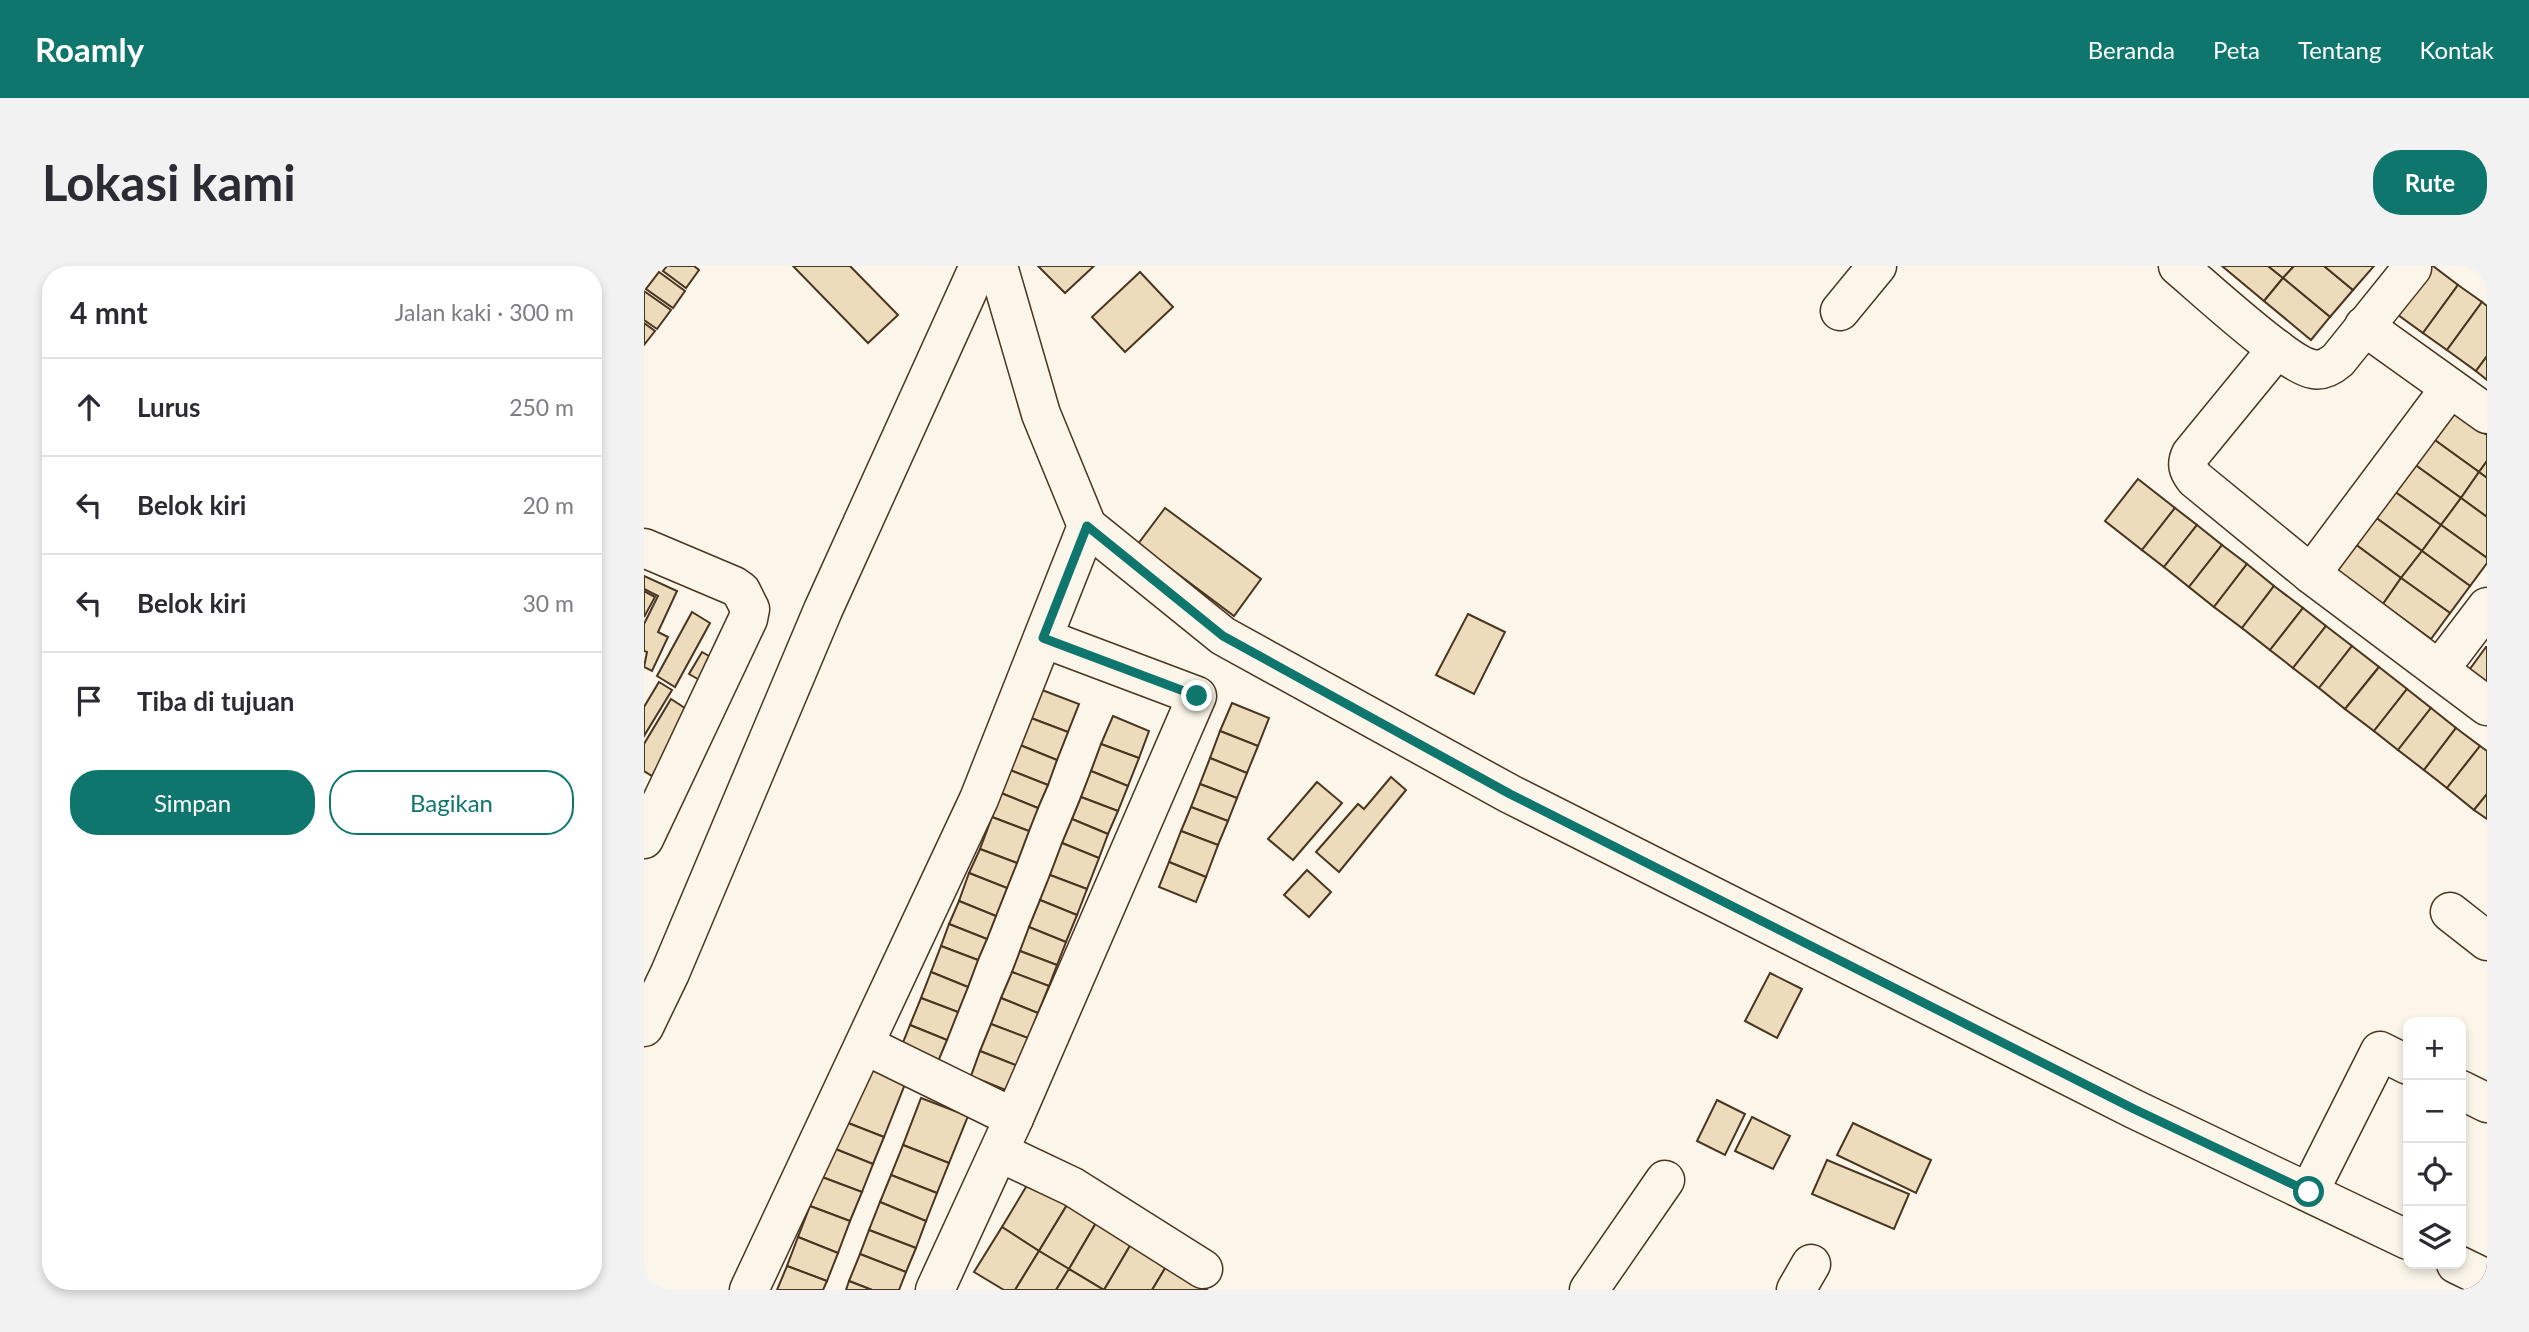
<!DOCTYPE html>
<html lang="id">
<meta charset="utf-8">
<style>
:root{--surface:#fff;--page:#f2f2f3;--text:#2b2b33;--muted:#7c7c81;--line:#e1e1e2;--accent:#0f766e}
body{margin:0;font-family:Lato,sans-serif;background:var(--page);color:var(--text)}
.controls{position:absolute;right:21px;bottom:21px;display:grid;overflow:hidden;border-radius:14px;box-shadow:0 4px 10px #0003}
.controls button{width:63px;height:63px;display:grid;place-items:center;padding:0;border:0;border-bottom:2px solid var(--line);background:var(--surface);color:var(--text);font:35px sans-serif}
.stop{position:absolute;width:21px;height:21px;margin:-16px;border:5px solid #0f766e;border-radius:50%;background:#fff}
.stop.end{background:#0f766e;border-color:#fff;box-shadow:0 2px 7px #0008}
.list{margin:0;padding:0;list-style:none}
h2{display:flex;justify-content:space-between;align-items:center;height:91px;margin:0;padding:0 28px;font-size:30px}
h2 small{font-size:23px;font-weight:400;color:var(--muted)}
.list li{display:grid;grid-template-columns:46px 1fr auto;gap:21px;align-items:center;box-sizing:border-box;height:98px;padding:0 28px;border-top:2px solid var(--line)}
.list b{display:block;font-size:26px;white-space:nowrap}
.list em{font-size:23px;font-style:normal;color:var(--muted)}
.actions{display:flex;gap:14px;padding:21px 28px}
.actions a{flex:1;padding:16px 0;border:2px solid var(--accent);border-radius:28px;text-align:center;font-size:24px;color:var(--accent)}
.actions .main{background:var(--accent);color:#fff}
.icon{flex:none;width:38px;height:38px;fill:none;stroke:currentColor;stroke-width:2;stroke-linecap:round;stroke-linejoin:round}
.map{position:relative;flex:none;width:1843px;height:1024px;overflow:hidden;border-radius:28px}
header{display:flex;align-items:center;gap:42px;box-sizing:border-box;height:98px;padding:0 35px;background:var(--accent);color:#fff}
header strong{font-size:33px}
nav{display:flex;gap:38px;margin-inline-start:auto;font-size:24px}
.intro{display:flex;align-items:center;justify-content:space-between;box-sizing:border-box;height:168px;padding:0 42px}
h1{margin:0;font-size:49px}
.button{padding:18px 32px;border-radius:28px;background:var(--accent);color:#fff;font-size:24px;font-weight:700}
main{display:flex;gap:42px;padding:0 42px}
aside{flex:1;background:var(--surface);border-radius:28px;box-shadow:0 4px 10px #0003}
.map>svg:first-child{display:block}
.building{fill:#ecdcbc;stroke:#4a3520;stroke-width:2}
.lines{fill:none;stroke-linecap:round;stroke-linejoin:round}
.minor-casing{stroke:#4a3520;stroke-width:41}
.minor{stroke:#fbf6e9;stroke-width:38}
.route{stroke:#0f766e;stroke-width:9}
</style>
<header>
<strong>Roamly</strong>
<nav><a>Beranda</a><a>Peta</a><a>Tentang</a><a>Kontak</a></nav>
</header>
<div class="intro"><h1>Lokasi kami</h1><a class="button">Rute</a></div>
<main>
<aside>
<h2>4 mnt<small>Jalan kaki · 300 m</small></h2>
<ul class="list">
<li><svg class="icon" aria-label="ahead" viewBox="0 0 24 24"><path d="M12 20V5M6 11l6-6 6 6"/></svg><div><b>Lurus</b></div><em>250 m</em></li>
<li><svg class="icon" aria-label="left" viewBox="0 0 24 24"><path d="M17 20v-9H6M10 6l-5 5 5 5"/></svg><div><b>Belok kiri</b></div><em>20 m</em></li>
<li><svg class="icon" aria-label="left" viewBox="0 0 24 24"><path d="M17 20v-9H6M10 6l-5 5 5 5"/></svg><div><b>Belok kiri</b></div><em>30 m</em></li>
<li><svg class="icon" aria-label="arrive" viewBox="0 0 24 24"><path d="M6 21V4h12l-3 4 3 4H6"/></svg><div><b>Tiba di tujuan</b></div></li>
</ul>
<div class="actions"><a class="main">Simpan</a><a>Bagikan</a></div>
</aside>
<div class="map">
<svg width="1843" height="1024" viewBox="0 0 1843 1024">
<rect width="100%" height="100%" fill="#fbf6e9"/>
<g class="building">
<path d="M 23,0 L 50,0 L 55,4 L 42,22 L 19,5 Z"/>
<path d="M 149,0 L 206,0 L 254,49 L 224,77 Z"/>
<path d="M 394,0 L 450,0 L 421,27 Z"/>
<path d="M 1578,0 L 1624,0 L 1639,12 L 1620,35 Z"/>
<path d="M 1624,0 L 1650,0 L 1639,12 Z"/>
<path d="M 1650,0 L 1680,0 L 1709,24 L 1686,51 L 1639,12 Z"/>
<path d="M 1680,0 L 1730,0 L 1709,24 Z"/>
<path d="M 1784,0 L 1789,0 L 1814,19 L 1779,67 L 1750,46 Z"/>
<path d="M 15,6 L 41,25 L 29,42 L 2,23 Z"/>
<path d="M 496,6 L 529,41 L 481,86 L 448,51 Z"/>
<path d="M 1639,12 L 1686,51 L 1667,74 L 1620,35 Z"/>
<path d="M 1814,19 L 1838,36 L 1803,84 L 1779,67 Z"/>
<path d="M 0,25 L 27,44 L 13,63 L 0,54 Z"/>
<path d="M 1838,36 L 1843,40 L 1843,90 L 1832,105 L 1803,84 Z"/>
<path d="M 0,57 L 11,65 L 0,79 Z"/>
<path d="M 1843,90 L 1843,114 L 1832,105 Z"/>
<path d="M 1809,144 L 1843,169 L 1843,195 L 1835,206 L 1788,172 Z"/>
<path d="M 1788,172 L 1835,206 L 1817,232 L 1770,198 Z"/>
<path d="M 1843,195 L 1843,212 L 1835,206 Z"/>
<path d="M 1770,198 L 1817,232 L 1797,259 L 1750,225 Z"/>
<path d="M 1835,206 L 1843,212 L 1843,251 L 1817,232 Z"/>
<path d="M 1494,213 L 1531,242 L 1498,284 L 1461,255 Z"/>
<path d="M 1750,225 L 1797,259 L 1778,285 L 1731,251 Z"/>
<path d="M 1817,232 L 1843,251 L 1843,292 L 1797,259 Z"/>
<path d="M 521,242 L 617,313 L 590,350 L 494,278 Z"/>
<path d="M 1531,242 L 1553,259 L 1520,301 L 1498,284 Z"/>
<path d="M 1731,251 L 1778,285 L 1757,312 L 1711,278 Z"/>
<path d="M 1553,259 L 1578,279 L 1545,321 L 1520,301 Z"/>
<path d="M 1797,259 L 1843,292 L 1843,297 L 1826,320 L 1778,285 Z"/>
<path d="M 1711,278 L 1757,312 L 1739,338 L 1692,304 Z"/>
<path d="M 1578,279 L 1603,298 L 1570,341 L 1545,321 Z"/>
<path d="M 1778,285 L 1826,320 L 1806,347 L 1757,312 Z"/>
<path d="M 1603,298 L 1630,320 L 1598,362 L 1570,341 Z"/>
<path d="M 0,310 L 33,325 L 14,366 L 24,371 L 8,405 L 0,401 L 3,386 L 0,385 L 0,358 L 14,330 L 0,323 Z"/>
<path d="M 1757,312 L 1806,347 L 1787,373 L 1739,338 Z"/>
<path d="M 1630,320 L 1659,342 L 1626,384 L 1598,362 Z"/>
<path d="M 0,325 L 11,331 L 0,351 Z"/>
<path d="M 1659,342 L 1682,360 L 1649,402 L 1626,384 Z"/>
<path d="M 48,346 L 66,357 L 31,421 L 13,410 Z"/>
<path d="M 824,348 L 861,366 L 830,428 L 792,409 Z"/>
<path d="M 1682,360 L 1708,380 L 1675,422 L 1649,402 Z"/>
<path d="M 1708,380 L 1735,401 L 1701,443 L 1675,422 Z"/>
<path d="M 1842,381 L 1843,381 L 1843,421 L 1823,407 Z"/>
<path d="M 58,386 L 72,394 L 59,416 L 45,408 Z"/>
<path d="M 1735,401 L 1763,423 L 1730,465 L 1701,443 Z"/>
<path d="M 15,416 L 28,424 L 0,470 L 0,441 Z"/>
<path d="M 1763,423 L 1787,442 L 1754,484 L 1730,465 Z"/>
<path d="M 398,424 L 435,438 L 424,466 L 387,452 Z"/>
<path d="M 27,433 L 47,446 L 8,510 L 0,505 L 0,478 Z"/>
<path d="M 588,437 L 625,452 L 614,480 L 576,465 Z"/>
<path d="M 1787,442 L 1812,462 L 1780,504 L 1754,484 Z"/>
<path d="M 469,450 L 505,465 L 495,492 L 457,478 Z"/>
<path d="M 387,452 L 424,466 L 413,494 L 376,479 Z"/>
<path d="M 1812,462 L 1836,480 L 1803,522 L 1780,504 Z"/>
<path d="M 576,465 L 614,480 L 603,507 L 566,492 Z"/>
<path d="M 457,478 L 495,492 L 484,520 L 447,505 Z"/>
<path d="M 376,479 L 413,494 L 404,519 L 366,504 Z"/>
<path d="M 1836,480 L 1843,485 L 1843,528 L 1830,544 L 1803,522 Z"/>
<path d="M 566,492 L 603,507 L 593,532 L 556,518 Z"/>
<path d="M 366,504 L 404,519 L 394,542 L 357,527 Z"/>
<path d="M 447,505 L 484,520 L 474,545 L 437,531 Z"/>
<path d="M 747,511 L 762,524 L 695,606 L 672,586 L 714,538 L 720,543 Z"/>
<path d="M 673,516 L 698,537 L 649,594 L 624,573 Z"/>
<path d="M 556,518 L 593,532 L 584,555 L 547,541 Z"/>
<path d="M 357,527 L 394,542 L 385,565 L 348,551 Z"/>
<path d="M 1843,528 L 1843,553 L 1830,544 Z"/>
<path d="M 437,531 L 474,545 L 464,568 L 428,553 Z"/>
<path d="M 547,541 L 584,555 L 574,579 L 537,565 Z"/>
<path d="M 348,551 L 385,565 L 373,597 L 336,583 Z"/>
<path d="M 428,553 L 464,568 L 455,592 L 418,577 Z"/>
<path d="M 537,565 L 574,579 L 562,611 L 525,596 Z"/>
<path d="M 418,577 L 455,592 L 443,623 L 406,609 Z"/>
<path d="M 336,583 L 373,597 L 363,622 L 325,607 Z"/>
<path d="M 525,596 L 562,611 L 552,636 L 515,621 Z"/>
<path d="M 663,604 L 687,626 L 665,651 L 640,629 Z"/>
<path d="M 325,607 L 363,622 L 352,650 L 315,635 Z"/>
<path d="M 406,609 L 443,623 L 433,649 L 396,634 Z"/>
<path d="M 396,634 L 433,649 L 422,676 L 385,661 Z"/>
<path d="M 315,635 L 352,650 L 343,673 L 305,658 Z"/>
<path d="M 305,658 L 343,673 L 334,694 L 297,680 Z"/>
<path d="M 385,661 L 422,676 L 413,699 L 376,685 Z"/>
<path d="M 297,680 L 334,694 L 324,721 L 287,706 Z"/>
<path d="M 376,685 L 413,699 L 405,720 L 368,706 Z"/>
<path d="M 287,706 L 324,721 L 314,746 L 277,732 Z"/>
<path d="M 368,706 L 405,720 L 394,747 L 357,732 Z"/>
<path d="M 1126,707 L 1158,723 L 1133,772 L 1101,755 Z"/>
<path d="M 277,732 L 314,746 L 303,774 L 266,759 Z"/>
<path d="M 357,732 L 394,747 L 384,772 L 347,758 Z"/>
<path d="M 347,758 L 384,772 L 374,800 L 336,785 Z"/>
<path d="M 266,759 L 303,774 L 293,798 L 256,784 Z"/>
<path d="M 336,785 L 374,800 L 364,825 L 327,810 Z"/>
<path d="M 222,798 L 263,813 L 240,871 L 199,855 Z"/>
<path d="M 277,832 L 324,850 L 305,897 L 259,879 Z"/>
<path d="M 1073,834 L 1101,848 L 1081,889 L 1053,875 Z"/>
<path d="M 1108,851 L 1146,870 L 1129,903 L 1091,885 Z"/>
<path d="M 199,855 L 240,871 L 229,898 L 189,882 Z"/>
<path d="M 1209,857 L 1287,894 L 1272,927 L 1193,889 Z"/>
<path d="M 259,879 L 305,897 L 293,927 L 247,909 Z"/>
<path d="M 189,882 L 229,898 L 218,926 L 178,911 Z"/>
<path d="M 1183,894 L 1265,928 L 1250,963 L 1168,928 Z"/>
<path d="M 247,909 L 293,927 L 282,955 L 236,936 Z"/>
<path d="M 178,911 L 218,926 L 206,955 L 166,940 Z"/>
<path d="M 385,916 L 423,939 L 395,985 L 358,961 Z"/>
<path d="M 236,936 L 282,955 L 272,982 L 225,964 Z"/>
<path d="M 423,939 L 452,957 L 425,1003 L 395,985 Z"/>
<path d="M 166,940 L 206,955 L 194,987 L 154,971 Z"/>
<path d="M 452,957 L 487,978 L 460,1024 L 425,1003 Z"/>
<path d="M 358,961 L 395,985 L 371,1024 L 360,1024 L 330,1006 Z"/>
<path d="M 225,964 L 272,982 L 262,1006 L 216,988 Z"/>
<path d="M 154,971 L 194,987 L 183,1015 L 143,1000 Z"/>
<path d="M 487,978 L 523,999 L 508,1024 L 460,1024 Z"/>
<path d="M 395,985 L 425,1003 L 412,1024 L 371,1024 Z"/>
<path d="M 216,988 L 262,1006 L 255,1024 L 228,1024 L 205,1015 Z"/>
<path d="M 523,999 L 563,1024 L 508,1024 Z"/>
<path d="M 143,1000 L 183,1015 L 179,1024 L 133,1024 Z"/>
<path d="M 425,1003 L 460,1024 L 412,1024 Z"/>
<path d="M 205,1015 L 228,1024 L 202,1024 Z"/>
</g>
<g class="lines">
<defs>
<g id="minor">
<path d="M 354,0 L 397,148 L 443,260 L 579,370 L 866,528 L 1490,843 L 1764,974"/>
<path d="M 1534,0 C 1558,20 1644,100 1669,103 C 1678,105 1687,100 1694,94 L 1768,2"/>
<path d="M 1196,45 L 1233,0"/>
<path d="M 1720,60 L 1843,148"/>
<path d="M 1633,83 L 1547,188 C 1542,198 1544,204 1551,213 L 1667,308 L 1843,440"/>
<path d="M 0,282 L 90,320 L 97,325 L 106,343 L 104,353 L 0,573"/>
<path d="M 1667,308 L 1806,122"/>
<path d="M 1795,404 L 1843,341"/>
<path d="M 1806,646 L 1843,675"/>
<path d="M 0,761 L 26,707 L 179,344 L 335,0"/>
<path d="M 221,779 L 370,852 L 291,1024"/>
<path d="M 1817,824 L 1843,837"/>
<path d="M 370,852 L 553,430 L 399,372"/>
<path d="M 355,886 L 429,921 L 559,1003"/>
<path d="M 1665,926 L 1736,785 L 1764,799"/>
<path d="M 1812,998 L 1843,1013"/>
<path d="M 105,1024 L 335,533 L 443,260"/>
<path d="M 945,1024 L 1021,914"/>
<path d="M 1152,1024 L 1167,998"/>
</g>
</defs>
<use href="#minor" class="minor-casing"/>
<use href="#minor" class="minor"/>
</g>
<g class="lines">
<path class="route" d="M 553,430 L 399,372 L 443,260 L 579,370 L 866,528 L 1490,843 L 1665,926"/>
</g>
</svg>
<div class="controls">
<button>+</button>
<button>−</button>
<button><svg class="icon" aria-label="locate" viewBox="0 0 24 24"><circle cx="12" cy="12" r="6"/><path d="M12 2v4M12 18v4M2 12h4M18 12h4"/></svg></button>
<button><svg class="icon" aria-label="layers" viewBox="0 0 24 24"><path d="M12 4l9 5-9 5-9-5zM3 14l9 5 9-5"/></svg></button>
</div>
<div class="stop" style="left:1665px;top:926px"></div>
<div class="stop end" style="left:553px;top:430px"></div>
</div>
</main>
